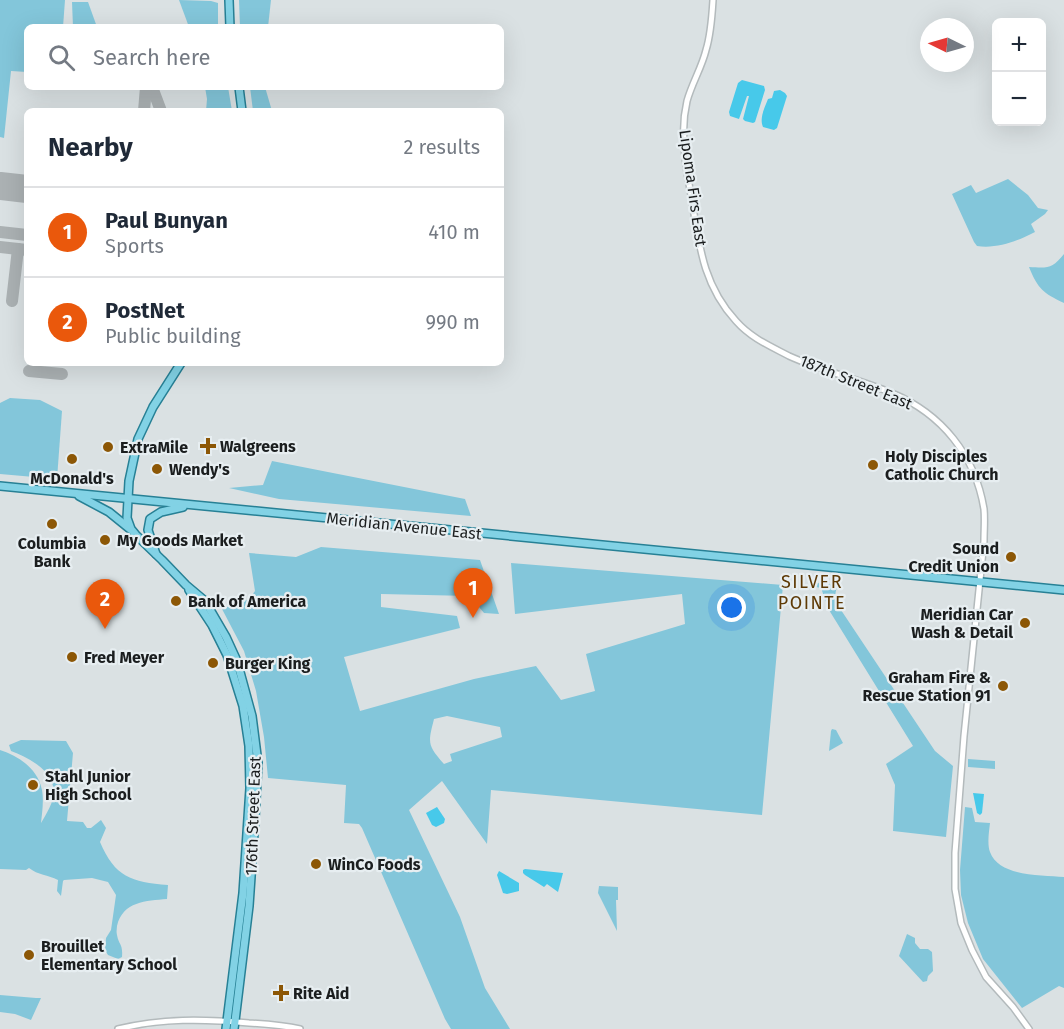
<!DOCTYPE html>
<meta charset="utf-8">
<style>
:root{--surface:#fff;--page:#f6f6f7;--text:#1f2937;--muted:#747a83;--line:#e0e1e3;--accent:#ea580c}
body{margin:0;font-family:"Fira Sans",sans-serif;background:var(--page);color:var(--text)}
.controls{position:absolute;right:18px;top:18px;display:grid;overflow:hidden;border-radius:9px;box-shadow:0 6px 24px #0002}
.controls button{width:54px;height:54px;display:grid;place-items:center;padding:0;border:0;border-bottom:2px solid var(--line);background:var(--surface);color:var(--text);font:30px sans-serif}
.compass{position:absolute;left:920px;top:18px;width:54px;height:54px;border-radius:50%;background:var(--surface);box-shadow:0 6px 24px #0002;rotate:275deg}
.you{position:absolute;left:732px;top:608px;width:21px;height:21px;margin:-15px;border:4px solid #fff;border-radius:50%;background:#1a73e8;box-shadow:0 0 0 9px #1a73e833}
.badge{display:grid;place-items:center;width:39px;height:39px;border-radius:50%;background:var(--accent);color:#fff;font-size:20px;font-weight:700}
.pin{position:absolute;translate:-50% -50px;filter:drop-shadow(0 2px 3px #0008)}
.pin::after{content:'';position:absolute;top:32px;width:21px;height:18px;background:inherit;clip-path:polygon(0 0,100% 0,50% 100%)}
.list{margin:0;padding:0;list-style:none}
h2{display:flex;justify-content:space-between;align-items:center;height:78px;margin:0;padding:0 24px;font-size:26px}
h2 small{font-size:20px;font-weight:400;color:var(--muted)}
.list li{display:grid;grid-template-columns:39px 1fr auto;gap:18px;align-items:center;box-sizing:border-box;height:90px;padding:0 24px;border-top:2px solid var(--line)}
.list b{display:block;font-size:22px;white-space:nowrap}
.list p{margin:0;font-size:20px;white-space:nowrap;color:var(--muted)}
.list em{font-size:20px;font-style:normal;color:var(--muted)}
.icon{flex:none;width:33px;height:33px;fill:none;stroke:currentColor;stroke-width:2;stroke-linecap:round;stroke-linejoin:round}
.map{position:relative;flex:none;width:1064px;height:1029px;overflow:hidden}
.search{position:absolute;background:var(--surface);box-shadow:0 6px 24px #0002;left:24px;top:24px;width:480px;height:66px;display:flex;align-items:center;gap:15px;box-sizing:border-box;padding:0 21px;border-radius:9px;color:var(--muted);font-size:22px}
.panel{position:absolute;background:var(--surface);box-shadow:0 6px 24px #0002;left:24px;top:108px;width:480px;height:258px;border-radius:9px}
.map>svg:first-child{display:block}
.green{fill:#83c6da;fill-rule:evenodd}
.water{fill:#47c9ea}
.lines{fill:none;stroke-linecap:round;stroke-linejoin:round}
.taxiway{stroke:#abb1b3;stroke-width:12}
.runway{stroke:#abb1b3;stroke-width:28}
.minor-casing{stroke:#b3babc;stroke-width:8}
.major-casing{stroke:#278095;stroke-width:10}
.minor{stroke:#fff;stroke-width:5}
.major{stroke:#82d2e5;stroke-width:7}
.poi-dot{fill:#8c5706;stroke:#e7eef1;stroke-width:2}
.labels{text-anchor:middle;dominant-baseline:central;stroke-width:4.5;stroke-linejoin:round;paint-order:stroke}
.street-label{font-size:16px;fill:#1b1e1f;stroke:#e7eef1}
.poi-label{font-size:16px;font-weight:bold;fill:#1b1e1f;stroke:#e7eef1;text-anchor:start}
.neighbourhood-label{font-size:18px;letter-spacing:1.5px;fill:#5e3a06;stroke:#e7eef1}
</style>
<div class="map">
<svg width="1064" height="1029" viewBox="0 0 1064 1029">
<rect width="100%" height="100%" fill="#dae1e3"/>
<g class="green">
<path d="M 0,0 L 65,0 L 63,27 L 27,27 L 27,72 L 11,71 L 4,138 L 0,137 Z"/>
<path d="M 179,0 L 211,1 L 218,3 L 218,27 L 189,27 Z"/>
<path d="M 239,0 L 271,0 L 268,27 L 240,27 Z"/>
<path d="M 72,2 L 88,2 L 97,27 L 73,27 Z"/>
<path d="M 205,87 L 228,87 L 232,111 L 206,111 L 207,99 Z"/>
<path d="M 250,87 L 265,87 L 272,111 L 253,111 Z"/>
<path d="M 1008,179 L 1028,195 L 1038,208 L 1048,210 L 1045,214 L 1031,224 L 1035,232 C 1018,241 997,249 977,246 L 974,242 L 952,194 L 971,185 L 976,193 Z"/>
<path d="M 1064,254 L 1064,303 C 1043,293 1038,289 1029,267 C 1048,268 1052,269 1064,254 Z"/>
<path d="M 10,398 L 40,400 L 62,411 L 57,479 L 0,474 L 0,403 Z"/>
<path d="M 272,461 L 465,499 L 471,516 L 279,499 L 229,488 L 263,485 Z"/>
<path d="M 321,547 L 480,560 L 499,614 L 484,613 L 470,596 L 381,594 L 381,607 L 457,616 L 460,628 L 344,657 L 360,711 L 474,679 L 536,666 L 561,700 L 595,691 L 586,654 L 685,624 L 682,594 L 515,614 L 511,563 L 783,585 L 762,815 L 491,790 L 487,844 L 442,781 L 409,810 L 460,917 L 485,988 L 510,1029 L 451,1029 L 445,1019 L 362,828 L 359,824 L 344,823 L 346,785 L 268,778 L 264,737 L 256,691 L 244,651 L 222,609 L 249,599 L 255,591 L 249,553 L 296,557 ZM 447,716 L 500,727 L 502,737 L 450,754 L 452,761 L 444,764 C 427,745 428,743 434,719 Z"/>
<path d="M 817,583 L 837,585 L 835,596 L 841,610 L 935,751 L 953,766 L 946,837 L 893,831 L 895,785 L 886,764 L 913,746 L 829,610 L 821,588 L 816,587 Z"/>
<path d="M 832,729 L 836,730 L 843,743 L 829,751 L 831,731 Z"/>
<path d="M 21,740 L 66,741 L 73,753 L 67,821 L 83,822 L 87,828 L 91,828 L 101,820 L 106,828 L 100,842 C 115,877 131,882 168,885 L 167,899 C 146,901 123,901 117,926 C 117,929 116,931 117,935 C 119,946 123,943 122,957 L 118,959 L 108,955 L 105,950 L 106,938 L 111,930 L 116,895 L 108,882 L 92,878 L 64,880 L 63,881 L 61,896 L 57,891 L 58,880 C 48,875 38,875 29,868 L 26,870 L 0,869 L 0,750 C 19,756 38,769 42,790 C 44,801 42,813 41,823 C 46,815 54,801 54,792 C 53,770 29,758 11,751 L 9,745 Z"/>
<path d="M 968,759 L 995,761 L 995,769 L 968,767 Z"/>
<path d="M 965,807 L 972,808 L 975,822 L 990,823 C 989,832 987,844 990,852 C 999,877 1042,875 1064,877 L 1064,988 L 1059,986 L 1022,1008 L 983,959 L 968,923 L 961,895 L 960,870 Z"/>
<path d="M 599,886 L 618,887 L 618,900 L 616,900 L 617,931 L 598,893 Z"/>
<path d="M 907,934 L 915,938 L 915,943 L 920,949 L 928,949 L 932,952 L 933,971 L 928,976 L 927,981 L 923,982 L 899,956 Z"/>
<path d="M 0,995 L 36,998 L 41,998 L 31,1020 L 15,1014 L 0,1012 Z"/>
</g>
<g class="water">
<path d="M 742,80 L 764,86 L 765,90 L 755,122 L 753,123 L 745,121 L 743,119 L 749,96 L 747,96 L 739,119 L 730,116 L 729,112 L 738,83 Z"/>
<path d="M 780,90 L 785,93 L 787,96 L 777,128 L 774,130 L 763,127 C 759,118 765,107 768,99 L 772,98 L 774,91 Z"/>
<path d="M 973,793 L 984,794 L 982,813 L 980,815 L 977,813 Z"/>
<path d="M 437,807 L 445,819 L 444,823 L 436,827 L 432,825 L 426,813 Z"/>
<path d="M 525,869 L 563,873 L 558,892 L 547,884 L 544,887 L 525,875 L 523,873 L 523,870 Z"/>
<path d="M 499,871 L 519,883 L 519,891 L 507,894 L 503,893 L 497,875 Z"/>
</g>
<g class="lines">
<g class="taxiway">
<path d="M 152,87 L 161,111"/>
<path d="M 144,111 L 146,87"/>
<path d="M 0,232 L 27,235"/>
<path d="M 0,247 L 27,250"/>
<path d="M 12,301 L 18,249"/>
<path d="M 29,371 L 62,374"/>
</g>
<path class="runway" d="M 0,186 L 27,189"/>
<defs>
<g id="minor">
<path d="M 713,0 C 712,16 711,34 706,50 C 702,67 692,83 687,101 C 684,114 683,128 684,141 C 684,159 688,178 691,195 C 699,243 702,284 736,321 C 751,338 770,346 789,356 C 822,371 858,379 892,393 C 942,414 975,455 984,509 C 985,519 984,530 984,541 L 964,736 L 955,853 L 955,889 L 961,923 L 972,950 L 986,977 L 1013,1007 L 1029,1029"/>
<path d="M 118,1029 C 161,1018 204,1019 249,1023 C 266,1024 283,1025 300,1029"/>
</g>
<g id="major">
<path d="M 229,0 L 230,27"/>
<path d="M 239,87 L 242,111"/>
<path d="M 181,363 L 153,407 L 138,439 L 129,481 L 127,518 L 131,529 L 136,535 L 162,560 L 186,585 L 205,601 L 226,637 L 237,661 L 252,716 L 258,763 L 255,818 L 249,906 L 234,1029"/>
<path d="M 0,486 L 1064,590"/>
<path d="M 79,496 L 109,512 L 130,529"/>
<path d="M 156,554 L 148,530 L 150,519 L 161,512 L 183,507"/>
<path d="M 189,590 L 212,625 L 227,655 L 243,706 L 249,746 L 250,788 L 243,893 L 226,1029"/>
</g>
</defs>
<use href="#minor" class="minor-casing"/>
<use href="#major" class="major-casing"/>
<use href="#minor" class="minor"/>
<use href="#major" class="major"/>
</g>
<g class="poi-dot">
<path d="M205 437h6v6h6v6h-6v6h-6v-6h-6v-6h6z"/>
<circle cx="108" cy="447" r="6"/>
<circle cx="72" cy="459" r="6"/>
<circle cx="873" cy="465" r="6"/>
<circle cx="157" cy="469" r="6"/>
<circle cx="52" cy="524" r="6"/>
<circle cx="105" cy="540" r="6"/>
<circle cx="1011" cy="557" r="6"/>
<circle cx="176" cy="601" r="6"/>
<circle cx="1025" cy="623" r="6"/>
<circle cx="72" cy="657" r="6"/>
<circle cx="213" cy="663" r="6"/>
<circle cx="1003" cy="686" r="6"/>
<circle cx="33" cy="785" r="6"/>
<circle cx="316" cy="864" r="6"/>
<circle cx="29" cy="955" r="6"/>
<path d="M278 984h6v6h6v6h-6v6h-6v-6h-6v-6h6z"/>
</g>
<g class="labels">
<g class="street-label">
<text transform="translate(693 188) rotate(82)">Lipoma Firs East</text>
<text transform="translate(856 382) rotate(22)">187th Street East</text>
<text transform="translate(404 526) rotate(6)">Meridian Avenue East</text>
<text transform="translate(253 816) rotate(-88)">176th Street East</text>
</g>
<g class="poi-label">
<text x="220" y="446">Walgreens</text>
<text x="120" y="447">ExtraMile</text>
<text x="885" y="456">Holy Disciples<tspan x="885" dy="18">Catholic Church</tspan></text>
<text x="169" y="469">Wendy's</text>
<text x="72" y="478" text-anchor="middle">McDonald's</text>
<text x="117" y="540">My Goods Market</text>
<text x="52" y="543" text-anchor="middle">Columbia<tspan x="52" dy="18">Bank</tspan></text>
<text x="999" y="548" text-anchor="end">Sound<tspan x="999" dy="18">Credit Union</tspan></text>
<text x="188" y="601">Bank of America</text>
<text x="1013" y="614" text-anchor="end">Meridian Car<tspan x="1013" dy="18">Wash &amp; Detail</tspan></text>
<text x="84" y="657">Fred Meyer</text>
<text x="225" y="663">Burger King</text>
<text x="991" y="677" text-anchor="end">Graham Fire &amp;<tspan x="991" dy="18">Rescue Station 91</tspan></text>
<text x="45" y="776">Stahl Junior<tspan x="45" dy="18">High School</tspan></text>
<text x="328" y="864">WinCo Foods</text>
<text x="41" y="946">Brouillet<tspan x="41" dy="18">Elementary School</tspan></text>
<text x="293" y="993">Rite Aid</text>
</g>
<g class="neighbourhood-label">
<text x="812" y="582">SILVER<tspan x="812" dy="21">POINTE</tspan></text>
</g>
</g>
</svg>
<div class="controls">
<button>+</button>
<button>−</button>
</div>
<svg class="compass" viewBox="-18 -18 36 36"><path d="M0-13l5 13h-10z" fill="#e53935"/><path d="M0 13l5-13h-10z" fill="#747a83"/></svg>
<div class="you"></div>
<div class="pin badge" style="left:473px;top:618px">1</div>
<div class="pin badge" style="left:105px;top:629px">2</div>
<div class="search"><svg class="icon" aria-label="search" viewBox="0 0 24 24"><circle cx="10" cy="10" r="6"/><path d="M15 15l6 6"/></svg>Search here</div>
<section class="panel">
<h2>Nearby<small>2 results</small></h2>
<ul class="list">
<li><span class="badge">1</span><div><b>Paul Bunyan</b><p>Sports</p></div><em>410 m</em></li>
<li><span class="badge">2</span><div><b>PostNet</b><p>Public building</p></div><em>990 m</em></li>
</ul>
</section>
</div>
